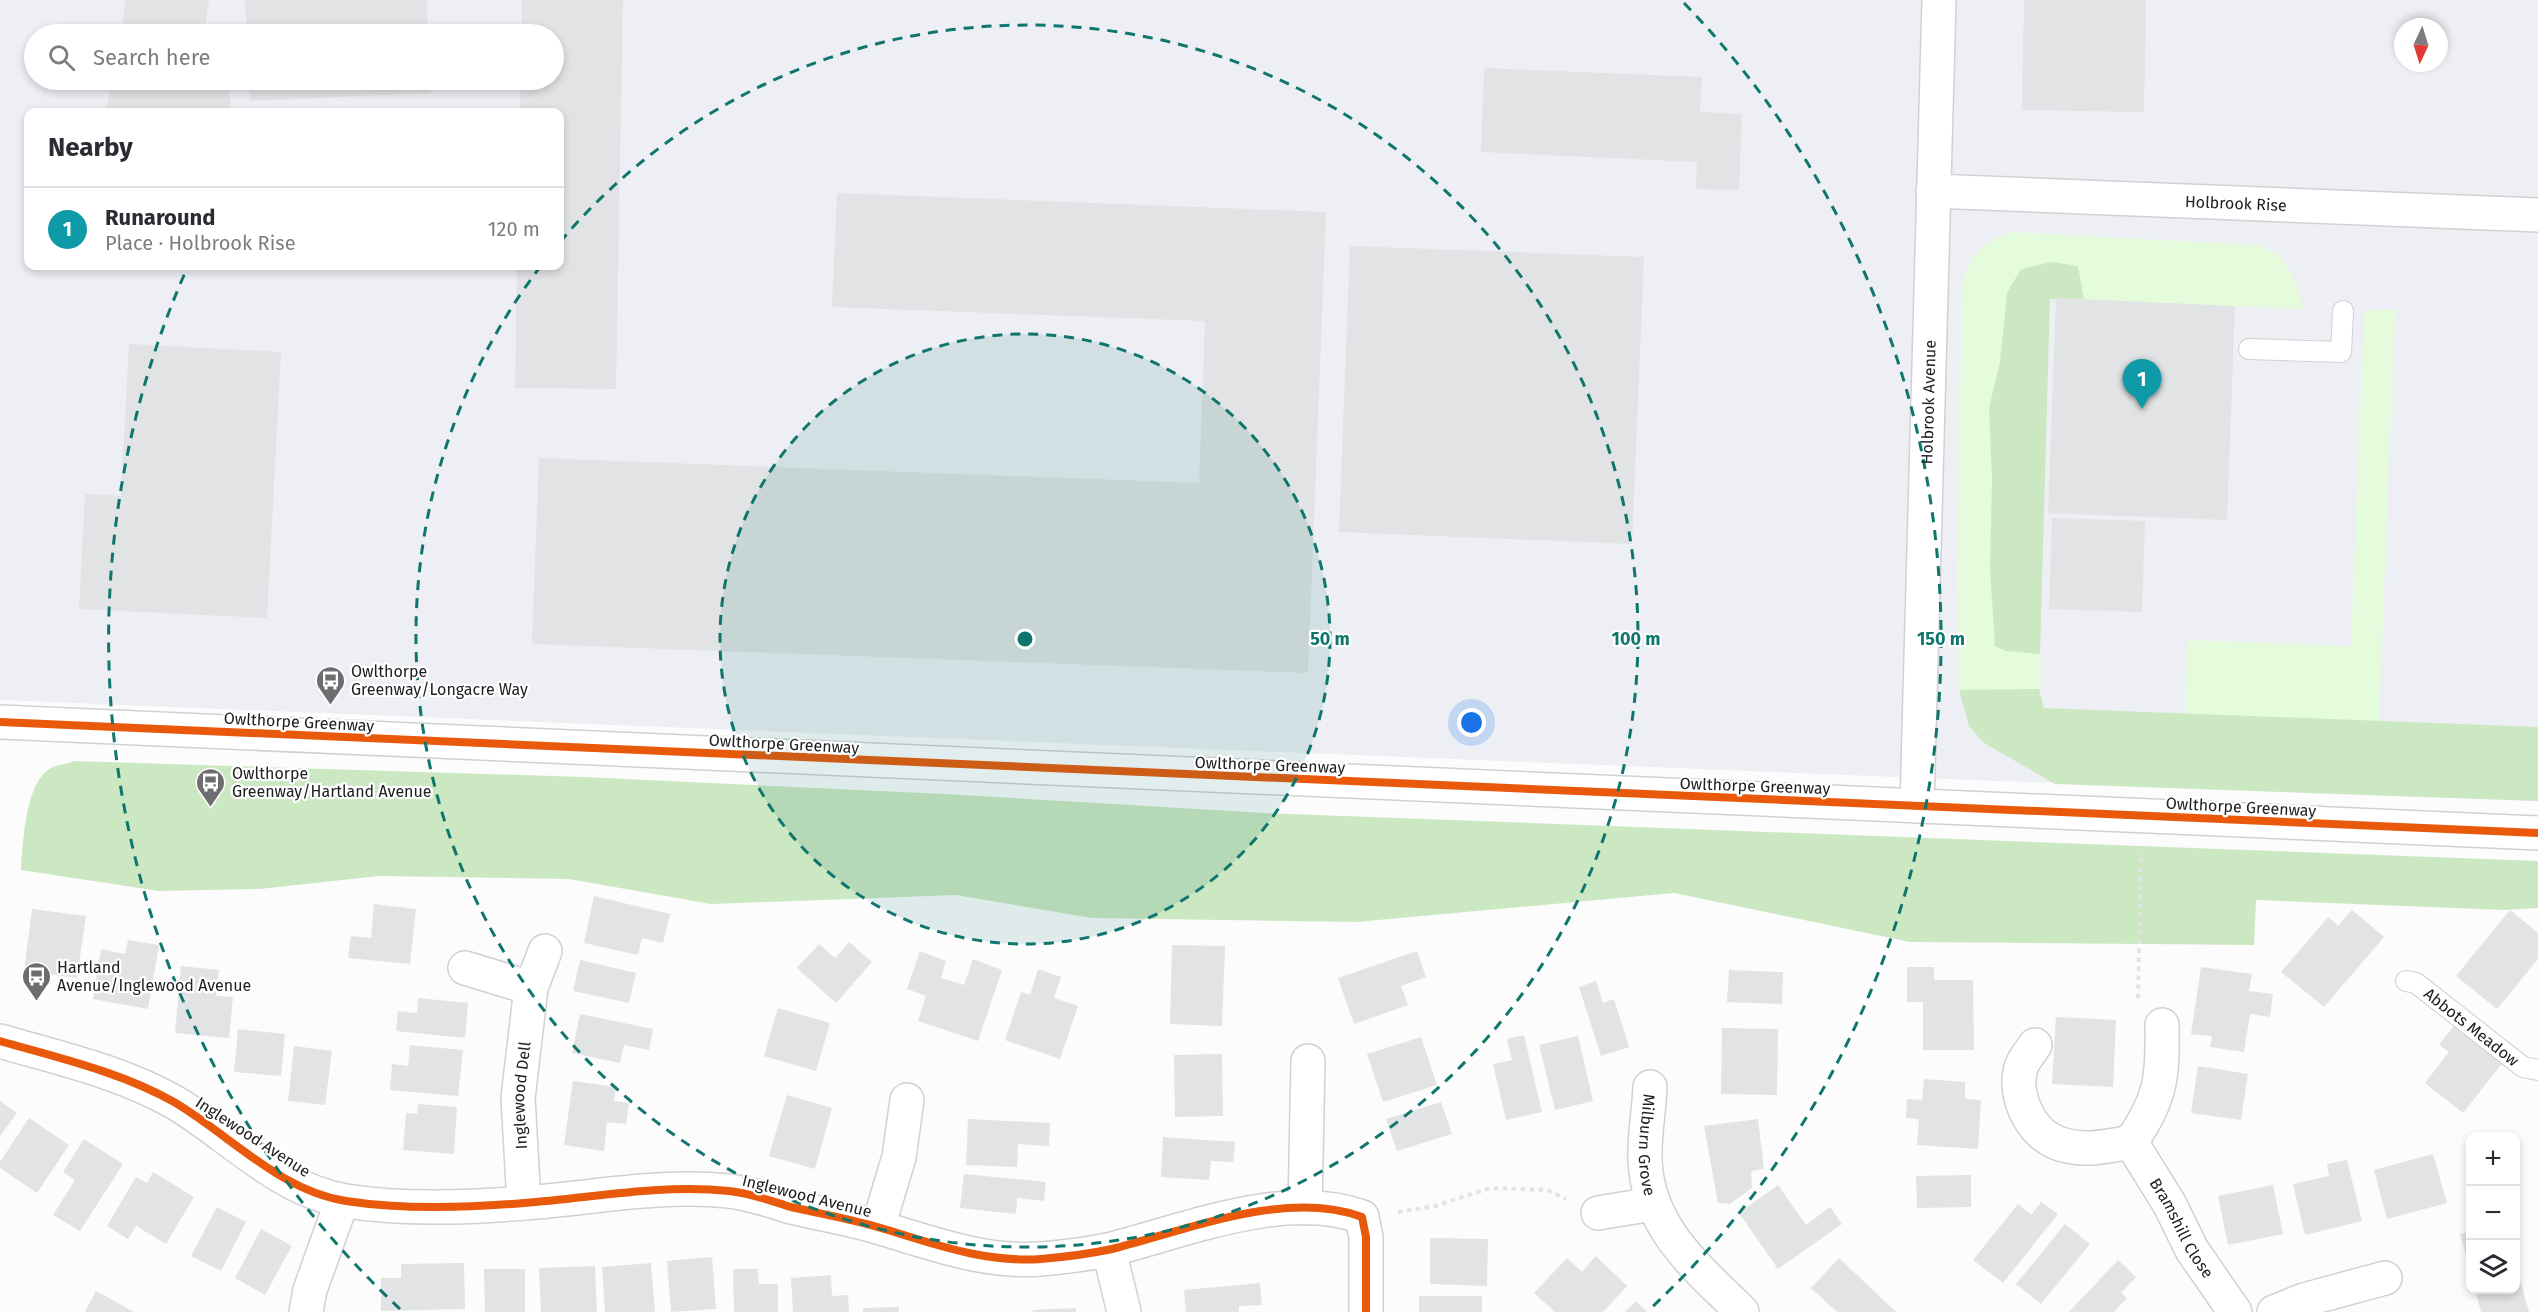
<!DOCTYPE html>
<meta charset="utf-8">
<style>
:root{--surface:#fff;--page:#f2f2f3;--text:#2b2b33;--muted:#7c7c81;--line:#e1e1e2;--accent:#6d6d6f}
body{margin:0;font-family:"Fira Sans",sans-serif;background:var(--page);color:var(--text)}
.controls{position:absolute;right:18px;bottom:18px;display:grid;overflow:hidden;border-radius:12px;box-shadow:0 3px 9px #0003}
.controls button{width:54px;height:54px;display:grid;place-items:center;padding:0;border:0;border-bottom:2px solid var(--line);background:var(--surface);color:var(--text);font:30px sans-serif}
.compass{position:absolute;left:2394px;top:18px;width:54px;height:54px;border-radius:50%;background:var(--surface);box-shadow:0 3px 9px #0003;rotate:184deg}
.you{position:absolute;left:1472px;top:723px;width:21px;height:21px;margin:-15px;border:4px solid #fff;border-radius:50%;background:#1a73e8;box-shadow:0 0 0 9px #1a73e833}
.badge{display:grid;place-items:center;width:39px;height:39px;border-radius:50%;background:var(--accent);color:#fff;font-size:20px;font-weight:700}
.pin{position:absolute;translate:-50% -50px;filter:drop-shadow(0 2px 3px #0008)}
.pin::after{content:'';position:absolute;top:32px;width:21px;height:18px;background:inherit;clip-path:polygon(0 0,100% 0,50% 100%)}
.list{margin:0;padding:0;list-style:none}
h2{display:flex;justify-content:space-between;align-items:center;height:78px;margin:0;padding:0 24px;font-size:26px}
h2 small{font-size:20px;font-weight:400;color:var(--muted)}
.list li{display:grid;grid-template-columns:39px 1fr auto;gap:18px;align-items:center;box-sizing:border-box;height:84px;padding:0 24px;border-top:2px solid var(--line)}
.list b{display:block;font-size:22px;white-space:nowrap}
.list p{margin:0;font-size:20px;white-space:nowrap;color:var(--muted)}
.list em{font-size:20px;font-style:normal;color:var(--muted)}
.icon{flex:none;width:33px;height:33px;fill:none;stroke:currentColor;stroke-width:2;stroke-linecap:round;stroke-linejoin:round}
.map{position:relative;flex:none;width:2538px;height:1312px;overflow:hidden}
.search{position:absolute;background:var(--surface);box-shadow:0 3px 9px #0003;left:24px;top:24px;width:540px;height:66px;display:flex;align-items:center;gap:15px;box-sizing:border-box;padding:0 21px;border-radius:33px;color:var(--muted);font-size:22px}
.panel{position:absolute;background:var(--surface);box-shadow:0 3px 9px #0003;left:24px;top:108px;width:540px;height:162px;border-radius:12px}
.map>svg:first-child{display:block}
.built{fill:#edeff5;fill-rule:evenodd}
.green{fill:#e4fcdb}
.forest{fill:#cce8c2}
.building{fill:#e2e3e4}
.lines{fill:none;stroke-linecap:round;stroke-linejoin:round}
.service-casing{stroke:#d0d1d2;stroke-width:22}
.minor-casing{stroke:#d0d1d2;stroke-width:36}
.tertiary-casing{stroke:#d0d1d2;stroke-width:36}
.path{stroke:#e3e3e4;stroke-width:4;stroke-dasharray:4.5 4.5;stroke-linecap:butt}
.service{stroke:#fff;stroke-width:20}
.minor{stroke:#fff;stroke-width:33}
.tertiary{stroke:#fff;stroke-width:33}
.cycleway-casing{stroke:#fff;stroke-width:11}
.cycleway{stroke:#e8590c;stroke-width:8}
.ring{fill:none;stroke:#0f766e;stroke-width:3;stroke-dasharray:10 8}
.labels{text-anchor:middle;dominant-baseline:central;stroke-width:4.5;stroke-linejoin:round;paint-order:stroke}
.street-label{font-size:16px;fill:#202023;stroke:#fff}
.poi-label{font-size:16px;fill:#202023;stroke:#fff;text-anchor:start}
.centre{fill:#0f766e;stroke:#fff;stroke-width:3}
.ring-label{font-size:18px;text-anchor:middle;font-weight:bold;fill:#0f766e;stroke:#fff;stroke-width:4.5;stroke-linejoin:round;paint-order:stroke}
</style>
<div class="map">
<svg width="2538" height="1312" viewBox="0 0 2538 1312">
<rect width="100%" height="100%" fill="#fcfcfd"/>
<path class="built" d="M 0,0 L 2538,0 L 2538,801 L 1970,780 L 0,700 ZM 2403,27 L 2439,27 L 2439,63 L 2403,63 ZM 34,34 L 554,34 L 554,80 L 34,80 ZM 28,112 L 560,112 L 560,266 L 28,266 Z"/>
<g class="green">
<path d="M 2010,232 L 2256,245 C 2288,253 2295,279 2303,309 L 2084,300 L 2052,262 L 2000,362 L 1989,408 L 2006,651 L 2040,654 L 2039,689 L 1959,690 L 1957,580 L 1962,283 C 1973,252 1980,245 2010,232 Z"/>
<path d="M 2395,309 L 2379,721 L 2185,715 L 2187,640 L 2351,646 L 2364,311 Z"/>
</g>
<g class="forest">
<path d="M 2052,262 L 2078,266 L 2084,300 L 2050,299 L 2040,654 L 2006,651 L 1995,646 L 1990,569 L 1992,479 L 1989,408 L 2000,362 L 2007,293 L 2021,269 Z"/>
<path d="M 2039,689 L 2044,708 L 2538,727 L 2538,801 L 2055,784 L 1984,743 L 1969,726 L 1959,690 Z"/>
<path d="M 74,761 L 584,777 L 945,794 L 1265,813 L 2538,861 L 2538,908 L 2504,910 L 2256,900 L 2254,945 L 1910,942 L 1674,893 L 1356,922 L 1092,918 L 956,895 L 711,904 L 569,879 L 379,876 L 260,889 L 159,891 L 21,870 C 23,844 25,782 51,768 C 57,765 67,764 74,761 Z"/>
</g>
<g class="building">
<path d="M 126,0 L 209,0 L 204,34 L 108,34 L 109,29 L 121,32 Z"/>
<path d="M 245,0 L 427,0 L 428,34 L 247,34 Z"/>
<path d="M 522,0 L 623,0 L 616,389 L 515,388 L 517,266 L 560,266 L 560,112 L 520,112 L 521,80 L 554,80 L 554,34 L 522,34 Z"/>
<path d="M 2024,0 L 2146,0 L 2144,112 L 2022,110 Z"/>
<path d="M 1484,68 L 1702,77 L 1700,112 L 1742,114 L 1739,190 L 1696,189 L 1697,162 L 1481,152 Z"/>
<path d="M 111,80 L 229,80 L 231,112 L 106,112 Z"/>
<path d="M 249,80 L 430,80 L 431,93 L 250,101 Z"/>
<path d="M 837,193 L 1326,212 L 1308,673 L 532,644 L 539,458 L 1199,483 L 1205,321 L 832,307 Z"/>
<path d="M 1350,246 L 1644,257 L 1632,544 L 1339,532 Z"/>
<path d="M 2056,298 L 2235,306 L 2227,520 L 2048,513 Z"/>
<path d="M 129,344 L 281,352 L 267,618 L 79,609 L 85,494 L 121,496 Z"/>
<path d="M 2052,518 L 2145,521 L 2142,612 L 2049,609 Z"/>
<path d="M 594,896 L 670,914 L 663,943 L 642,938 L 638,955 L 584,943 Z"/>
<path d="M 374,904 L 416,909 L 410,964 L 348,958 L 351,936 L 371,938 Z"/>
<path d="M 32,909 L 86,916 L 77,978 L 24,971 Z"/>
<path d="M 2352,910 L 2384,937 L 2324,1007 L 2281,972 L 2328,917 L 2338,926 Z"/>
<path d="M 2510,910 L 2538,933 L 2538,959 L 2497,1009 L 2456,976 Z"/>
<path d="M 128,940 L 159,945 L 148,1009 L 93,999 L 101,949 L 125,954 Z"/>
<path d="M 849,942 L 872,962 L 836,1003 L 797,968 L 819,944 L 835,958 Z"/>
<path d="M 1172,945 L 1225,946 L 1222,1026 L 1170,1024 Z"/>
<path d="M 920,951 L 946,961 L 941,978 L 964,985 L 973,959 L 1002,970 L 978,1041 L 918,1021 L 926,996 L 907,989 Z"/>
<path d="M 1417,951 L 1426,977 L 1401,986 L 1408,1005 L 1354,1024 L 1338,978 Z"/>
<path d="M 580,960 L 636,973 L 629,1003 L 573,991 Z"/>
<path d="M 181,966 L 219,970 L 216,996 L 233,997 L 229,1038 L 175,1033 Z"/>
<path d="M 1907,967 L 1934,967 L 1934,980 L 1973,980 L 1974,1050 L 1923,1050 L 1923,1002 L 1907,1002 Z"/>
<path d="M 2201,967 L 2252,974 L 2249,991 L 2273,994 L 2270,1017 L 2250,1014 L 2244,1052 L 2210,1047 L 2212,1036 L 2191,1034 Z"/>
<path d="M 1038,969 L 1061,977 L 1054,998 L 1078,1006 L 1060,1059 L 1005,1040 L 1021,992 L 1030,995 Z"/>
<path d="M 1729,970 L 1783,972 L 1782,1004 L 1727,1002 Z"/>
<path d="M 1596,981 L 1603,1003 L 1614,999 L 1629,1047 L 1601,1056 L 1579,987 Z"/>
<path d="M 418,998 L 468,1003 L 465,1038 L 396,1031 L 398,1011 L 417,1013 Z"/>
<path d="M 778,1008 L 830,1023 L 816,1071 L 764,1056 Z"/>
<path d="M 580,1014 L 653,1029 L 649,1050 L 624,1045 L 620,1063 L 572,1053 Z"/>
<path d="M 2056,1017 L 2116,1020 L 2113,1087 L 2052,1084 Z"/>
<path d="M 2459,1019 L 2507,1057 L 2463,1113 L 2425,1083 L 2449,1052 L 2439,1045 Z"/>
<path d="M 1722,1028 L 1778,1029 L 1777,1095 L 1721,1094 Z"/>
<path d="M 238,1029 L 285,1034 L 281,1076 L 234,1072 Z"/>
<path d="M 1524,1035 L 1542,1112 L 1506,1120 L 1493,1064 L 1512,1060 L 1507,1039 Z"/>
<path d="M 1578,1036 L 1593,1101 L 1555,1110 L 1539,1045 Z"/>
<path d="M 1421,1037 L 1437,1085 L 1383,1102 L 1367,1054 Z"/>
<path d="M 410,1045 L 463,1050 L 458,1096 L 390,1090 L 392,1064 L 408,1066 Z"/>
<path d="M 294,1046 L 332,1051 L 325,1105 L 288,1101 Z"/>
<path d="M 1222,1054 L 1223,1116 L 1175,1117 L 1174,1055 Z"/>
<path d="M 2198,1066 L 2248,1074 L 2241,1120 L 2191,1113 Z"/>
<path d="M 1924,1079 L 1965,1082 L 1965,1099 L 1981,1100 L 1978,1149 L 1917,1145 L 1919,1119 L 1906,1118 L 1907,1099 L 1922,1100 Z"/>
<path d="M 573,1081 L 616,1087 L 614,1101 L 629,1103 L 626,1124 L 607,1122 L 604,1151 L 564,1145 Z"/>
<path d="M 787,1095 L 832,1108 L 815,1169 L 769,1156 Z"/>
<path d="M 0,1101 L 17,1113 L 0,1136 Z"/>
<path d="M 1441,1102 L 1452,1134 L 1397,1151 L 1386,1119 Z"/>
<path d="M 418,1104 L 457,1107 L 454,1154 L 403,1150 L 406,1113 L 417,1114 Z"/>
<path d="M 29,1118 L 69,1145 L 37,1193 L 0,1168 L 0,1162 Z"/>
<path d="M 968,1119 L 1050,1123 L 1049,1146 L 1018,1144 L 1017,1167 L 966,1165 Z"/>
<path d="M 1758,1119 L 1764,1169 L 1751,1171 L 1752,1188 L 1730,1204 L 1718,1203 L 1704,1126 Z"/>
<path d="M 1163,1137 L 1235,1142 L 1233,1162 L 1211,1161 L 1209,1180 L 1161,1177 Z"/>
<path d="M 84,1139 L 123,1164 L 80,1231 L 53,1215 L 75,1180 L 63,1172 Z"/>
<path d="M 2433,1154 L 2447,1203 L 2387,1219 L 2374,1170 Z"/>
<path d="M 2347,1160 L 2362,1221 L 2305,1235 L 2293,1184 L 2329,1176 L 2327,1164 Z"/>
<path d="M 153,1172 L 194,1197 L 166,1244 L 136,1226 L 128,1239 L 107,1226 L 136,1177 L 147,1183 Z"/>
<path d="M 964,1174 L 1046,1182 L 1044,1201 L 1017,1198 L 1016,1214 L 960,1208 Z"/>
<path d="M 1971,1175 L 1971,1207 L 1917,1208 L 1916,1176 Z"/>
<path d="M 1778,1185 L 1806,1225 L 1830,1207 L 1842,1224 L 1778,1269 L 1739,1213 Z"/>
<path d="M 2273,1185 L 2283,1234 L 2228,1245 L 2218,1196 Z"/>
<path d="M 2041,1202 L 2058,1214 L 2003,1283 L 1973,1260 L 2018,1204 L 2031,1215 Z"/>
<path d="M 217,1207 L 246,1222 L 221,1271 L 191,1256 Z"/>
<path d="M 2065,1224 L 2090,1244 L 2041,1304 L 2016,1284 Z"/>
<path d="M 261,1229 L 292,1246 L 265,1295 L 235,1278 Z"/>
<path d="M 2470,1231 L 2470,1270 L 2460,1234 Z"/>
<path d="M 1430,1238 L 1488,1239 L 1487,1286 L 1430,1284 Z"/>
<path d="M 1596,1256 L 1627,1286 L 1603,1312 L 1555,1312 L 1534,1293 L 1567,1258 L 1582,1272 Z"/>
<path d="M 712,1257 L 716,1309 L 671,1312 L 667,1261 Z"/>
<path d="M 1839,1258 L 1896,1312 L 1837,1312 L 1811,1288 Z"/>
<path d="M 2118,1260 L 2136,1277 L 2121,1293 L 2127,1298 L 2114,1312 L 2069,1312 Z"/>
<path d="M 464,1263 L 465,1309 L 381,1311 L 381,1278 L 401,1278 L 401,1264 Z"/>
<path d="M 651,1263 L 655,1312 L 605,1312 L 602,1267 Z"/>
<path d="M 2516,1265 L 2529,1312 L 2481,1312 L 2475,1290 L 2516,1290 Z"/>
<path d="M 595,1266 L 597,1312 L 541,1312 L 539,1268 Z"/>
<path d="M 484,1269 L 525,1269 L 525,1312 L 485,1312 Z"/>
<path d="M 733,1269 L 758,1269 L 759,1284 L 778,1284 L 778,1312 L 734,1312 Z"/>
<path d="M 831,1275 L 832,1296 L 848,1295 L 849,1312 L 793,1312 L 791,1278 Z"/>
<path d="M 1260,1283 L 1262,1305 L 1239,1306 L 1239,1312 L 1186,1312 L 1184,1290 Z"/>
<path d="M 96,1291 L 134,1312 L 85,1312 Z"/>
<rect x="1419" y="1296" width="63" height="16"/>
<path d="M 1636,1301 L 1647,1312 L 1625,1312 Z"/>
<path d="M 899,1307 L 899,1312 L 863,1312 L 863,1308 Z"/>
<path d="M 1076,1308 L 1076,1312 L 1033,1312 L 1032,1310 Z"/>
</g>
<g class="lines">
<defs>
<g id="service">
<path d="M 2249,349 L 2341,352 L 2343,311"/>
<path id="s1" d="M 2406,981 L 2416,983 L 2523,1067 L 2538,1070"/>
</g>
<g id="minor">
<path id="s2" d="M 1933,191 L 2538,215"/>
<path id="s3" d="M 1917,806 L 1939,0"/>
<path d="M 465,968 L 531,988"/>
<path d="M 0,1041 C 59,1058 121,1072 174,1102 C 230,1135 280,1191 346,1201 C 404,1210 465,1208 524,1203 C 593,1198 659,1184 729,1191 C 750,1193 771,1201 791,1207 C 821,1214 852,1219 881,1228 C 934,1244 985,1263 1041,1259 C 1064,1257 1089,1254 1112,1249 C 1187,1230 1286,1189 1362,1217 L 1366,1237 L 1366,1312"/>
<path d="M 2035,1045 C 2031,1051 2025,1058 2022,1065 C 2012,1091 2028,1129 2053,1141 C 2077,1153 2106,1147 2131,1142 C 2161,1099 2163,1077 2162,1025"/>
<path id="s4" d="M 1650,1087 C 1649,1111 1644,1137 1645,1161 C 1648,1229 1698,1268 1742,1312"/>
<path id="s5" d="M 2131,1142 L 2170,1205 L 2192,1250 L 2235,1312"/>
<path id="s6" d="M 524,1203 L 518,1098 L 531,988 L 545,951"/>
<path d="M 1305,1208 L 1308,1061"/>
<path d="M 1598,1213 L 1653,1204"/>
<path d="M 878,1227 L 899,1157 L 907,1100"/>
<path d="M 1109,1250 L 1124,1312"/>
<path d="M 306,1312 L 310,1290 L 342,1201"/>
<path d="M 2274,1312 L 2304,1300 L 2385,1278"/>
</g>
<path id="tertiary" d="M 0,722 L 2538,833"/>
</defs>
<use href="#service" class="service-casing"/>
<use href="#minor" class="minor-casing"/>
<use href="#tertiary" class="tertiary-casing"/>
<g class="path">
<path d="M 2138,998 L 2141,853"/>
<path d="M 1398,1212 L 1435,1206 L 1490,1188 L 1547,1190 L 1566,1199"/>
</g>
<use href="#service" class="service"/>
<use href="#minor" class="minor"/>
<use href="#tertiary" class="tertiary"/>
<defs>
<g id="cycleway">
<path d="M 0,722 L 2538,833"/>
<path d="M 0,1041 C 59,1058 121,1072 174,1102 C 230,1135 280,1191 346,1201 C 404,1210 465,1208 524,1203 C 593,1198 659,1184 729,1191 C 750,1193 771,1201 791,1207 C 821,1214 852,1219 881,1228 C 934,1244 985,1263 1041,1259 C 1064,1257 1089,1254 1112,1249 C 1187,1230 1286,1189 1362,1217 L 1366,1237 L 1366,1312"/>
</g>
</defs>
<use href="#cycleway" class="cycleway-casing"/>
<use href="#cycleway" class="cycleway"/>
</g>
<circle cx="1025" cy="639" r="305" fill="#0f766e" fill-opacity=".12"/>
<g class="ring">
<circle cx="1025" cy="639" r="305"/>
<path d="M560 242A611 611 0 1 1 540 267"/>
<path d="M400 1309A916 916 0 0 1 188 266M1684 3A916 916 0 0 1 1650 1309"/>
</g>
<defs>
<symbol id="bus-pin" viewBox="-11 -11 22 30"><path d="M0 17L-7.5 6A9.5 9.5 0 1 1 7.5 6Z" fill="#6d6d6f" stroke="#fff"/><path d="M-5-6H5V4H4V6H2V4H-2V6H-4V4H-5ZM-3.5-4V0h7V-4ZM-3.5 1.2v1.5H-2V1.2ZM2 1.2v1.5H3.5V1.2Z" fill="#fff"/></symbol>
</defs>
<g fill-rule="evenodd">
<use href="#bus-pin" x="314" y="664" width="33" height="45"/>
<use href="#bus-pin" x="194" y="766" width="33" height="45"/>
<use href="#bus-pin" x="20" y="960" width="33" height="45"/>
</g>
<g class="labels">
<g class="street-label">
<text stroke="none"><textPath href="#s2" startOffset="303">Holbrook Rise</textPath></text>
<text stroke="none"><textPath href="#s3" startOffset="404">Holbrook Avenue</textPath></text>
<text transform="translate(299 722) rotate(3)">Owlthorpe Greenway</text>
<text transform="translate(784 744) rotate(3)">Owlthorpe Greenway</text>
<text transform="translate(1270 765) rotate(2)">Owlthorpe Greenway</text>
<text transform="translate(1755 786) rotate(2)">Owlthorpe Greenway</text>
<text transform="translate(2241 807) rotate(3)">Owlthorpe Greenway</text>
<text stroke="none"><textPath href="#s1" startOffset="81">Abbots Meadow</textPath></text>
<text stroke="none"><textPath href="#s6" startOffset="108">Inglewood Dell</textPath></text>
<text transform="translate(253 1137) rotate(33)">Inglewood Avenue</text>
<text stroke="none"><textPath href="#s4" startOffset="58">Milburn Grove</textPath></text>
<text transform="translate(807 1196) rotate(14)">Inglewood Avenue</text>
<text stroke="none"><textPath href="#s5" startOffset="100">Bramshill Close</textPath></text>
</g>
<g class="poi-label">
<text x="351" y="671">Owlthorpe<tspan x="351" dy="18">Greenway/Longacre Way</tspan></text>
<text x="232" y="773">Owlthorpe<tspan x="232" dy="18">Greenway/Hartland Avenue</tspan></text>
<text x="57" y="967">Hartland<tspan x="57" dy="18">Avenue/Inglewood Avenue</tspan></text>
</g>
</g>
<circle cx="1025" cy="639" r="9" class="centre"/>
<g class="ring-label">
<text x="1330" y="645">50 m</text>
<text x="1636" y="645">100 m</text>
<text x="1941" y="645">150 m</text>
</g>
</svg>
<div class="controls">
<button>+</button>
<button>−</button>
<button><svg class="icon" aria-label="layers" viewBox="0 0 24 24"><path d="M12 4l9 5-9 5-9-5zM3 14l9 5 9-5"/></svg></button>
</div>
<svg class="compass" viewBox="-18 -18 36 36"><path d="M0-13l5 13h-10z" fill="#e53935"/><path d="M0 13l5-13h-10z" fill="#7c7c81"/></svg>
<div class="you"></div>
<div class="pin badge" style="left:2142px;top:409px;background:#0f9aa8">1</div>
<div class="search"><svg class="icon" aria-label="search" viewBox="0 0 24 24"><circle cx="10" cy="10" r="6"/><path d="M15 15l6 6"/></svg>Search here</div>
<section class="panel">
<h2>Nearby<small></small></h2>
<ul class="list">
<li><span class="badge" style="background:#0f9aa8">1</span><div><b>Runaround</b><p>Place · Holbrook Rise</p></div><em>120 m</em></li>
</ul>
</section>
</div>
